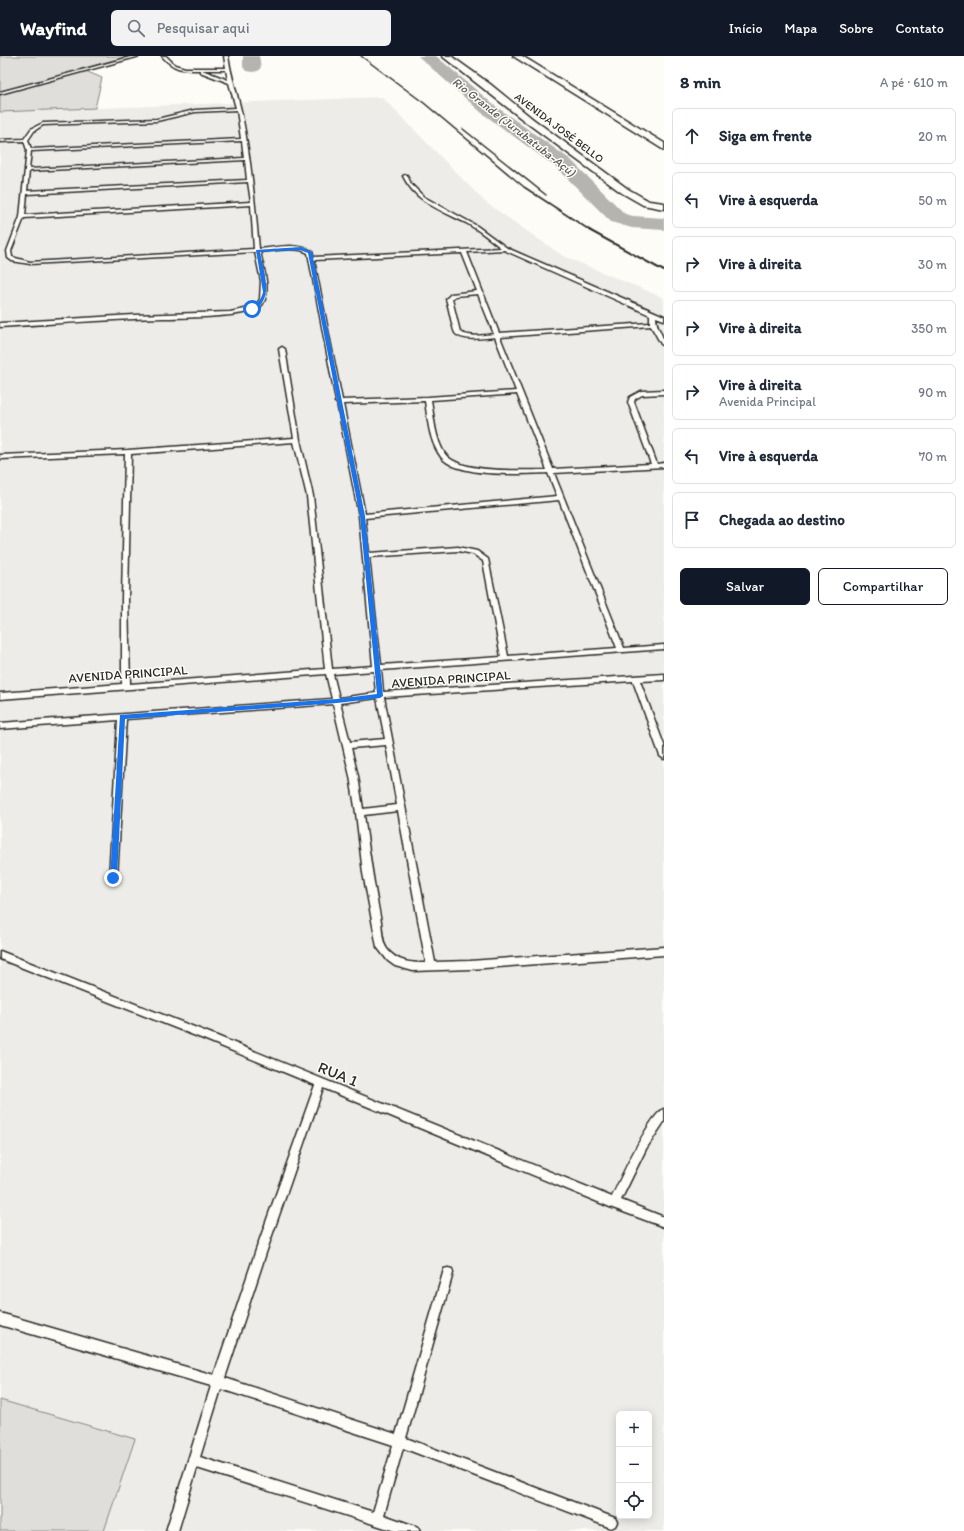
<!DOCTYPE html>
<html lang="pt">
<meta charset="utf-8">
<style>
:root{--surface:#fff;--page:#f2f2f3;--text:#1f2937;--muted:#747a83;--line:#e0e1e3;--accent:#111827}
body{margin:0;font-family:Itim,sans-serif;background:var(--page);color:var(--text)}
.controls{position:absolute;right:12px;bottom:12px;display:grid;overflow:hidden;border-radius:6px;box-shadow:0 2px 10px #0003}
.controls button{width:36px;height:36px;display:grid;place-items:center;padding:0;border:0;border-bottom:1px solid var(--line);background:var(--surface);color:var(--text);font:20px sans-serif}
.stop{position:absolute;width:12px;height:12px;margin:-9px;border:3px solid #1a73e8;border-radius:50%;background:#fff}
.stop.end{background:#1a73e8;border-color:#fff;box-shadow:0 1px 4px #0008}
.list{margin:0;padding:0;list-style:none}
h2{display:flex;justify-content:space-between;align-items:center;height:52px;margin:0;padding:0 16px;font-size:17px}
h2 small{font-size:13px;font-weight:400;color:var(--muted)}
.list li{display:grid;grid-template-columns:26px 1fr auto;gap:12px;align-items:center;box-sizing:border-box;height:56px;margin:0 8px 8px;padding:0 8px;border:1px solid var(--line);border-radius:6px}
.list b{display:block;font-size:15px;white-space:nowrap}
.list p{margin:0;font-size:13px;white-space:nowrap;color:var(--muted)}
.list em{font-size:13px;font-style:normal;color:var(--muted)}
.actions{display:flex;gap:8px;padding:12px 16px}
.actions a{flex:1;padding:9px 0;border:1px solid var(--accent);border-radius:6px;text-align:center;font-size:14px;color:var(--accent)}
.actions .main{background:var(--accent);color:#fff}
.icon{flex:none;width:22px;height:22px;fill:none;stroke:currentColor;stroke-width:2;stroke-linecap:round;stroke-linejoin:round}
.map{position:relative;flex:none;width:664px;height:1475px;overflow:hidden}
header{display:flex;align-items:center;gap:24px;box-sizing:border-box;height:56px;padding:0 20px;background:var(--accent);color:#fff}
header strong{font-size:19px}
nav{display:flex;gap:22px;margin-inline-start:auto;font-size:14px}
.search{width:280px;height:36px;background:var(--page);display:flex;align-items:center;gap:10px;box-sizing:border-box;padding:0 14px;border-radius:6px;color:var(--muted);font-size:15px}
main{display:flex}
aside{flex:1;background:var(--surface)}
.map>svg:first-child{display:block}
.built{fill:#edece8;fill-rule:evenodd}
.green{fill:#dfdeda;stroke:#858482}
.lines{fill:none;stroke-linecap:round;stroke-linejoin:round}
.river{fill:#b5b4b1;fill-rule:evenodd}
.lane-casing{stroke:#2b2b2b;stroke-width:3}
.street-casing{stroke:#2b2b2b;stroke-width:3}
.lane{fill:#fdfcf7;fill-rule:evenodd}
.street{fill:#fdfcf7;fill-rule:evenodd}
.rail-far1{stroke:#2b2b2b;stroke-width:1.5}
.rail{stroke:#2b2b2b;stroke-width:2}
.route{fill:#1a73e8}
.labels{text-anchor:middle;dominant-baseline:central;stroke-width:3;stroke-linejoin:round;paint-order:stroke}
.far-street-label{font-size:11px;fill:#2b2b2b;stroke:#fdfcf7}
.far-water-label{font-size:12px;font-style:italic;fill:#5b5b5a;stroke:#fdfcf7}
.street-label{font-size:13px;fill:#2b2b2b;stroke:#fdfcf7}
.near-street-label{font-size:16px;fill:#2b2b2b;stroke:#fdfcf7}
</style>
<header>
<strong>Wayfind</strong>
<div class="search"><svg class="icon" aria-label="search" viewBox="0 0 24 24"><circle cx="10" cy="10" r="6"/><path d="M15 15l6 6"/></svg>Pesquisar aqui</div>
<nav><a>Início</a><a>Mapa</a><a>Sobre</a><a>Contato</a></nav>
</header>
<main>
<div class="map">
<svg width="664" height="1475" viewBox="0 0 664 1475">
<rect width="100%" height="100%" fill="#fdfcf7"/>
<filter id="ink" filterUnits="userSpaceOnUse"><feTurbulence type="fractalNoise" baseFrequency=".025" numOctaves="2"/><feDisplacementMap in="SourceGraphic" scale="8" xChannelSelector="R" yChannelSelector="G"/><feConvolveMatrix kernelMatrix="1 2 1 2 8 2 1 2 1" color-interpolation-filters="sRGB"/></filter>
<g filter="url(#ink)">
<path class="built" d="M 382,41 L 485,146 L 563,200 L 664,242 L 664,1475 L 104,1475 L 135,1383 L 0,1344 L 0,56 ZM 619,1358 L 649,1358 L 649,1460 L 619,1460 Z"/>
<g class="green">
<path d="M 0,0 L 128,0 L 81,13 L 102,22 L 95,52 L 0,56 Z"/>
<path d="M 0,1344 L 135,1383 L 104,1475 L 0,1475 Z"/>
</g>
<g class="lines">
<g class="river">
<path d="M 243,0 L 259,0 L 261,11 L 258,15 L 252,16 L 246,15 L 243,11 Z"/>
<path d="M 418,0 L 436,0 L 494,49 L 571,104 L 625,158 L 633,160 L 664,162 L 664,174 L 632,172 L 611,166 L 557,112 L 482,57 Z"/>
</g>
<defs>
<g id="lane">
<path d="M 134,0 L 140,0 L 0,38 L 0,36 Z"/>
<path d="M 162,0 L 166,0 L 175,9 L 185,12 L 226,12 L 224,0 L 228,0 C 231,20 238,40 242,59 C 251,103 255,148 259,193 C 275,192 297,186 312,195 L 314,201 L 501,192 C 490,183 480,175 468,168 C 443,155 416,147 403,120 L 405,119 L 407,119 L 411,128 L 424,141 L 477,170 L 507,192 L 664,260 L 664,264 L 656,261 C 656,273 664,278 664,290 L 661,288 L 651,270 L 500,281 L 553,413 L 651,408 L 628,346 L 630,341 L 641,335 L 664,334 L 664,338 L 642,339 L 635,343 L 634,346 L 657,408 L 664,407 L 664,411 L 554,417 L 624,592 L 664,589 L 664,593 L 381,614 L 383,636 L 664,618 L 664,624 L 640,625 L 664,689 L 664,703 L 660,700 L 633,625 L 384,641 L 435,906 L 470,905 L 664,891 L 664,899 L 470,913 L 413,915 L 395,910 L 388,905 L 377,891 L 363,817 L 356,757 L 350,720 L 333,648 L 126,663 L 117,822 L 116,824 L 110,824 L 109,822 L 118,664 L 0,673 L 0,667 L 332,643 L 326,618 L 0,643 L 0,637 L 122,628 L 122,543 L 125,398 L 0,403 L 0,399 L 128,394 L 294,382 L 279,293 L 282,291 L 285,293 L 300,384 L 313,440 L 332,613 L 373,610 L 359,460 L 337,347 L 335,346 L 336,345 L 308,197 C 297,190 272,195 260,196 C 263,210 273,240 260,251 C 243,264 159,261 134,263 C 89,265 45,268 0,271 L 0,267 L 134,259 L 230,256 L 250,252 L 257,248 L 260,243 L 261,225 L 255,196 L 30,208 L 12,205 L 8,202 L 7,195 L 20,161 L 27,94 L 24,85 L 0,86 L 0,84 L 24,83 L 31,73 L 43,67 L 157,63 L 195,54 L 236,52 L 229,27 L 200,16 L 200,14 C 182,14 174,14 162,0 ZM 202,14 L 226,14 L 228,24 ZM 237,54 L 241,83 L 31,93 L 28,84 L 34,75 L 43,69 L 157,65 L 195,56 ZM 242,85 L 244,102 L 29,113 L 31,95 ZM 245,104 L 247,124 L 27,135 L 29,115 ZM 248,126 L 251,146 L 25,159 L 27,138 ZM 251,149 L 254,193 L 30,206 L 12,201 L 11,195 L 24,162 ZM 504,194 L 650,259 L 650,267 L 499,277 L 467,196 ZM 462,197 L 477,235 L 451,238 L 446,243 C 449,251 452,271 455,277 C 461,286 486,282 495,281 L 516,335 L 428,341 L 342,344 L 314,204 ZM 478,238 L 494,278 C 483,279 470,282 460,276 L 452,243 L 455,240 ZM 517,338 L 547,414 C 523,414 460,418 445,398 C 435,383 434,362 431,344 ZM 425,345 C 428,364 429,385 441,401 C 457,422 523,418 548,417 L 557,440 L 365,458 L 343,348 ZM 294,386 L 307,440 L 325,613 L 130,628 L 128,543 L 131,398 ZM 559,444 L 617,592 L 508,600 L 488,503 L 477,495 L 458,491 L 369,497 L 365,462 ZM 458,495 L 473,498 L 483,505 L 501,601 L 381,609 L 369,501 ZM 374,615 L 376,637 L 339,642 L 333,618 ZM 377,642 L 385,683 L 350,686 L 340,647 ZM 386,689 L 397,749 L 363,753 L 358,720 L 351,692 ZM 398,755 L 426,907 C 411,907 397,906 387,893 C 382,886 382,874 381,866 C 374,831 369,795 364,759 Z"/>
<path d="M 0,895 L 212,978 L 612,1141 C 620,1124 649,1059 664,1053 L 664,1066 L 646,1093 L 621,1144 L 664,1161 L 664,1171 L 610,1151 L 323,1032 L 267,1194 L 225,1322 L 396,1378 L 443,1217 L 444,1213 L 448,1212 L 452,1213 L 453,1217 L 406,1382 L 615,1462 L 617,1466 L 615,1470 L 611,1472 L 403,1392 L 384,1459 L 418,1471 L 420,1475 L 395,1475 L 197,1412 L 178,1475 L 166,1475 L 211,1330 L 0,1269 L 0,1257 L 214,1319 L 256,1194 L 315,1029 L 206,984 L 0,903 ZM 221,1333 L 393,1389 L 373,1456 L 200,1401 Z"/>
</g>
<g id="street">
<path d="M 442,0 L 451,0 L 490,28 L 533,63 L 628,133 L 649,145 L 664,147 L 664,153 L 643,149 L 622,137 L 527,67 Z"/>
<path d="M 513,0 L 522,0 L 664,87 L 664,94 Z"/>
</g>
</defs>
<use href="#lane" class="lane-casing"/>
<use href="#street" class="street-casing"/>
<use href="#lane" class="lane"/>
<use href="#street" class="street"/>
<g class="rail-far1">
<path d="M 361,0 L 424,47 L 524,131 L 591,175"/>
<path d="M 463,73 L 546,139"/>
</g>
<path class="rail" d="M 589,174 L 664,215"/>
</g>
</g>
<path class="route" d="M 301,191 L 312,196 L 365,460 L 383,640 L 380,642 L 337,647 L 125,663 L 117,822 L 113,825 L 110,822 L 120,659 L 337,643 L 377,638 L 360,460 L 308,197 L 300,194 L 260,196 C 263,215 275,242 254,254 L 250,253 C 257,247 261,245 263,236 L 256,194 Z"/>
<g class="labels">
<g class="far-street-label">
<text transform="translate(559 72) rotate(37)">AVENIDA JOSÉ BELLO</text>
</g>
<g class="far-water-label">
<text transform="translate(514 71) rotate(38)">Rio Grande (Jurubatuba-Açú)</text>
</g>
<g class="street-label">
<text transform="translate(128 618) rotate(-4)">AVENIDA PRINCIPAL</text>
<text transform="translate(451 623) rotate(-4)">AVENIDA PRINCIPAL</text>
</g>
<g class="near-street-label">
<text transform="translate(338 1018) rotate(22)">RUA 1</text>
</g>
</g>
</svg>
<div class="controls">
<button>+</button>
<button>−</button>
<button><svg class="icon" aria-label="locate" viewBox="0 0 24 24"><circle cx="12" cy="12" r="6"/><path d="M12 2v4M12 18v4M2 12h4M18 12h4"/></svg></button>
</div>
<div class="stop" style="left:252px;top:253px"></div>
<div class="stop end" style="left:113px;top:822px"></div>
</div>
<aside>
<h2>8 min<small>A pé · 610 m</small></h2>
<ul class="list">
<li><svg class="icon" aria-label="ahead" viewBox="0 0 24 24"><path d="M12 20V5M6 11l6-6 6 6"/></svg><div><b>Siga em frente</b></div><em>20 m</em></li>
<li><svg class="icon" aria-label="left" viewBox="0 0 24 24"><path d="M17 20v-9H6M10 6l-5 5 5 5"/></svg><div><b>Vire à esquerda</b></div><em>50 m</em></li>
<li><svg class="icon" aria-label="right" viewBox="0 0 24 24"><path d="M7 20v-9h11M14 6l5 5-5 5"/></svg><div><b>Vire à direita</b></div><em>30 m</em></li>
<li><svg class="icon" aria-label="right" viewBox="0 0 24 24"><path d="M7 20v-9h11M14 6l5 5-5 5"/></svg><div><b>Vire à direita</b></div><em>350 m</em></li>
<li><svg class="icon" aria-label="right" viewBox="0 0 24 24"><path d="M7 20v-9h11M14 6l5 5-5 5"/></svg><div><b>Vire à direita</b><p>Avenida Principal</p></div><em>90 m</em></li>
<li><svg class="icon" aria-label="left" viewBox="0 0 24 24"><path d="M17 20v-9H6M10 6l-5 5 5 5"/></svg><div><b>Vire à esquerda</b></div><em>70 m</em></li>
<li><svg class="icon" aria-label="arrive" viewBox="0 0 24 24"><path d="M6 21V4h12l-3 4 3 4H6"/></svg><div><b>Chegada ao destino</b></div></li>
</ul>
<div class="actions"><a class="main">Salvar</a><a>Compartilhar</a></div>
</aside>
</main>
